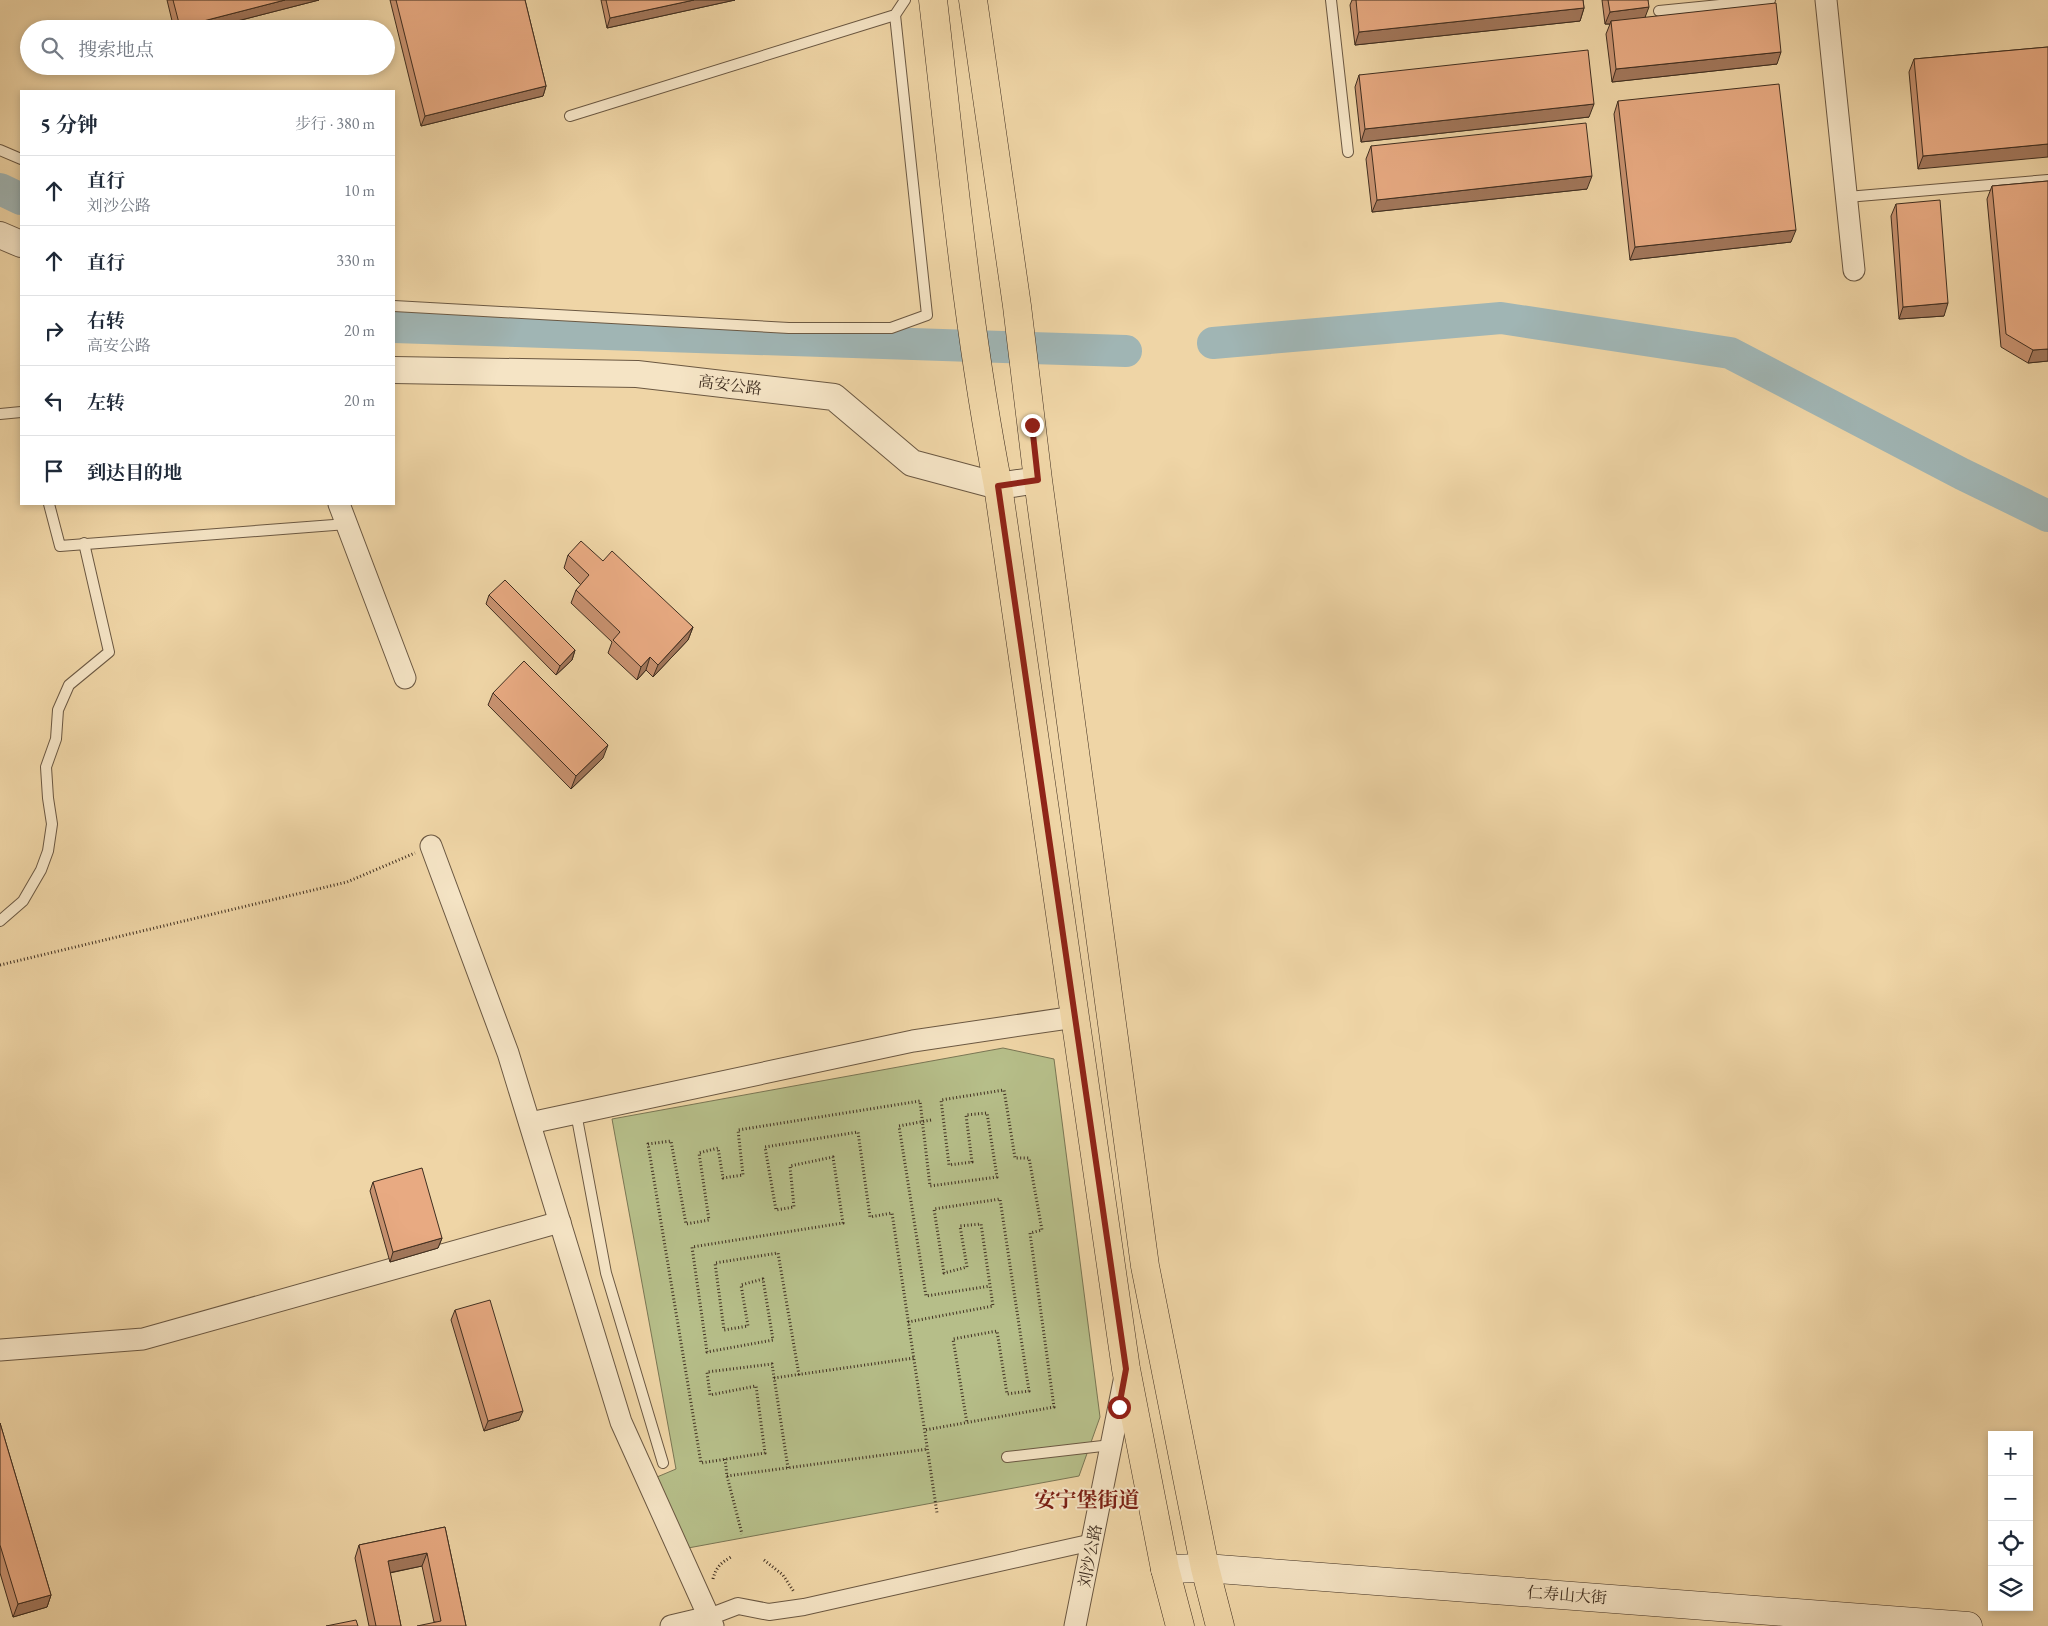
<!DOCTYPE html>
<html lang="zh">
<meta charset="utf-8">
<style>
:root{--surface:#fff;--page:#f2f2f3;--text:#1f2937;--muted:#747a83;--line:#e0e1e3}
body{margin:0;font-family:"EB Garamond","Noto Serif SC",serif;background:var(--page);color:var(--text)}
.controls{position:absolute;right:15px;bottom:15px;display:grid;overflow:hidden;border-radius:0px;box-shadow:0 2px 8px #0003}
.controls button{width:45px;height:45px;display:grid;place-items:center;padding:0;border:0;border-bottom:1px solid var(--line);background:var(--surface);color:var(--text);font:25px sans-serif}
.stop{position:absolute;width:15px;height:15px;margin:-11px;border:4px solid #8f2418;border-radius:50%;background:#fff}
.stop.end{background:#8f2418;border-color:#fff;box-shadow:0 1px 5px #0008}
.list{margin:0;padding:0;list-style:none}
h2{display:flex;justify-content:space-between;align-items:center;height:65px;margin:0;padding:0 20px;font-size:21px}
h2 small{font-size:16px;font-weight:400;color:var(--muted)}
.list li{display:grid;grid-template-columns:32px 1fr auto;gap:15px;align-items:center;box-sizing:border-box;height:70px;padding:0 20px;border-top:1px solid var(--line)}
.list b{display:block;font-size:19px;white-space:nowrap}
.list p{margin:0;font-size:16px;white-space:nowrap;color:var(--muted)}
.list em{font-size:16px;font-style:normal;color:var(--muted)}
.icon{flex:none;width:28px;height:28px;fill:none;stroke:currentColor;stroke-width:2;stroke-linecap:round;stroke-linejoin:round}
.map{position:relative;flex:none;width:2048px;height:1626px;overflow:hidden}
.search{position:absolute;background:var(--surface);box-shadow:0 2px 8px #0003;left:20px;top:20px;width:375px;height:55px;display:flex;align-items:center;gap:12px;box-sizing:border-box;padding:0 18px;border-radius:28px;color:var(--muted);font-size:19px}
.panel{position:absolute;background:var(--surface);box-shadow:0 2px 8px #0003;left:20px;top:90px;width:375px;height:415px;border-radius:0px}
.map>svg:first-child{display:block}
.green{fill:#b6be89;stroke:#7a7654}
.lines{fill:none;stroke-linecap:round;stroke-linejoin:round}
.river{stroke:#a0b5b4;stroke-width:32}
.service-casing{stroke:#6b5842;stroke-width:12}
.pedestrian-casing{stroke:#6b5842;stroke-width:18}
.minor-casing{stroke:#6b5842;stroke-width:23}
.tertiary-casing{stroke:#6b5842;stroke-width:28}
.secondary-casing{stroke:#3f2e20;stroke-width:29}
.primary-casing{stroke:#3f2e20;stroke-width:29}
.path{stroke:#3f2e20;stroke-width:3;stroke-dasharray:1 2.5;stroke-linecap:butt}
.service{stroke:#f5e4c5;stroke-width:10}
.pedestrian{stroke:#f5e4c5;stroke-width:16}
.minor{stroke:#f5e4c5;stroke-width:21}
.tertiary{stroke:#f5e4c5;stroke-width:26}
.secondary{stroke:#f5e4c5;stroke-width:28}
.primary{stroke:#efd5a6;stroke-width:28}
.wall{fill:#c89270;stroke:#3f2e20}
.shaded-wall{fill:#a2775b;stroke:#3f2e20}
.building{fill:#e8aa82;stroke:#3f2e20}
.route{stroke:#8f2418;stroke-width:6}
.labels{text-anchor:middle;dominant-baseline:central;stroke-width:4;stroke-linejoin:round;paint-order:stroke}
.street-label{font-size:16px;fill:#3f2e20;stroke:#f5e4c5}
.district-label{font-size:21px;font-weight:bold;fill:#7a1f14;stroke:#f5e4c5}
</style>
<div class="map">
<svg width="2048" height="1626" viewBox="0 0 2048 1626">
<rect width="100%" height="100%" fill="#efd5a6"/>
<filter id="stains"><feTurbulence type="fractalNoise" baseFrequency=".004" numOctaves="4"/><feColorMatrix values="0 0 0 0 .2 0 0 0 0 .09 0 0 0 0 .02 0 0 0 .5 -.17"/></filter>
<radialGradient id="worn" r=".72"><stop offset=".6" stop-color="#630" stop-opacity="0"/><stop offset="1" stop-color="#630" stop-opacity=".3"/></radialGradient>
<path class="green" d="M 1003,1048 L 1054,1059 L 1100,1417 L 1079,1476 L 688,1548 L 657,1477 L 676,1469 L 612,1119 Z"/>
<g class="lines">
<g class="river">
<path d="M 0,189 L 21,199"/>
<path d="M 394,327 L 1126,351"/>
<path d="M 1213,343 L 1501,318 L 1730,353 L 1962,474 L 2048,516"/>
</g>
<defs>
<g id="service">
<path d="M 1331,0 L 1348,152"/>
<path d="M 1659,11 L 1770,0"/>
<path d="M 570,116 L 895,15 L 905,0"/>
<path d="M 0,150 L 21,159"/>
<path d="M 1847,197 L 2048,180"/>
<path d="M 394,306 L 789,328 L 891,328 L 927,315 L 895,15"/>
<path d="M 0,414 L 21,412"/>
<path d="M 49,504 L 60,546 L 347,524"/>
<path d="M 0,921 L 23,901 L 41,870 L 48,851 L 52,824 L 48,798 L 46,767 L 56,739 L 58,710 L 69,685 L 109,652 L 84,543"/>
<path d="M 576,1113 L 606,1273 L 663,1463"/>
<path d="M 1007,1457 L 1111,1445"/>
</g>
<path id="pedestrian" d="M 709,1617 L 738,1606 L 769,1612 L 804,1607 L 1093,1542"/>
<g id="minor">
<path d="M 1826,0 L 1854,270"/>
<path d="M 339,504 L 405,678"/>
<path d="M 431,846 L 508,1053 L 621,1422 L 713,1626"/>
<path d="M 530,1123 L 913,1041 L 1075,1017"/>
<path d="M 0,1350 L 143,1339 L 560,1222"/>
<path d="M 671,1626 L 709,1617"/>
<path d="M 1075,1626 L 1125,1376"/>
</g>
<g id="tertiary">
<path d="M 0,235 L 21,244"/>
<path d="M 394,370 L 637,374 L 834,397 L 912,463 L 998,486 L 1038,480"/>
</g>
<path id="secondary" d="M 1165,1569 L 1205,1568 L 1968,1626"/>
<g id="primary">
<path d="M 933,0 C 952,162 967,326 998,486 L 1126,1369 L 1165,1569 L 1180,1626"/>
<path d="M 973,0 L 1017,306 L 1038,480 L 1145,1266 L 1205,1568 L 1220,1626"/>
</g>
</defs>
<use href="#service" class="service-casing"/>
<use href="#pedestrian" class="pedestrian-casing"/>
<use href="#minor" class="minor-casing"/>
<use href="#tertiary" class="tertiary-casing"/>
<use href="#secondary" class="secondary-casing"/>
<use href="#primary" class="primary-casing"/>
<g class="path">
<path d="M 0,965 L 347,882 L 415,853"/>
<path d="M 931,1120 L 899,1126 L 926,1296 L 990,1286"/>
<path d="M 908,1322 L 993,1306 L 981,1224 L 960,1226 L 967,1267 L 944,1273 L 934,1209 L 1000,1199 L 1029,1391 L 1007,1394 L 997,1331 L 953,1339 L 967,1423"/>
<path d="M 799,1375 L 778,1253 L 715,1263 L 724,1330 L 748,1326 L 741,1285 L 763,1279 L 773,1340 L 707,1352 L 692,1247 L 843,1223 L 833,1157 L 790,1166 L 794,1207 L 776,1210 L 765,1147 L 858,1132 L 870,1217 L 892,1213 L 937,1513"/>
<path d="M 774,1378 L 914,1358"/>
<path d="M 725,1459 L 727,1476 L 742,1534"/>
<path d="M 788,1468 L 772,1364 L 707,1372 L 710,1395 L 756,1386 L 765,1453 L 701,1463 L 648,1144 L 671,1141 L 686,1224 L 709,1220 L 699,1153 L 718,1148 L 723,1178 L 743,1175 L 738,1130 L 920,1101 L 930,1186 L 997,1177 L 987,1113 L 966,1115 L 972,1162 L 949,1165 L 941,1100 L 1004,1090 L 1015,1158 L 1029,1158 L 1042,1230 L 1030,1233 L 1054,1407 L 925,1430"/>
<path d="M 727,1476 L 928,1449"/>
<path d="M 764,1560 L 783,1575 L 794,1592"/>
<path d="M 713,1579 C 716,1567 721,1563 731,1557"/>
</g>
<use href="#service" class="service"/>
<use href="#pedestrian" class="pedestrian"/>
<use href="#minor" class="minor"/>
<use href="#tertiary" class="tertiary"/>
<use href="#secondary" class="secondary"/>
<use href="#primary" class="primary"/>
</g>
<g class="wall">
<path d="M 167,0 L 319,0 L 206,29 L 174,29 Z"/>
<path d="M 390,0 L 525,0 L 546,86 L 543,96 L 421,126 Z"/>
<path d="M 601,0 L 735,0 L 607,28 Z"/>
<path d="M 1352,0 L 1583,0 L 1584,8 L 1580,21 L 1355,45 L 1350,5 Z"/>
<path d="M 1602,0 L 1648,0 L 1645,18 L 1777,64 L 1612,82 L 1606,34 L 1610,24 L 1605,24 Z"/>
<path d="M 2048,47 L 1918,169 L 1909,72 L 1914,59 Z"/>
<path d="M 1359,75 L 1589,117 L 1361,142 L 1355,87 Z"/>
<path d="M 1618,101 L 1791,242 L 1630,260 L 1614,114 Z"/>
<path d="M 1371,146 L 1587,189 L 1372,212 L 1366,159 Z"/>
<path d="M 2048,181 L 2048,361 L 2028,363 L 2001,347 L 1987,199 L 1992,186 Z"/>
<path d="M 1896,204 L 1944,316 L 1899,319 L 1891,216 Z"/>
<path d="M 568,555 L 603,561 L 693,627 L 688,640 L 653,677 L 646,670 L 637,680 L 608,653 L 612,642 L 571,603 L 576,590 L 581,585 L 564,568 Z"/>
<path d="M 489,595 L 575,650 L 572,660 L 556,675 L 486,604 Z"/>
<path d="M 493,693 L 603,758 L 571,789 L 488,705 Z"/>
<path d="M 373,1182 L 442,1238 L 438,1248 L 390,1262 L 370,1191 Z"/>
<path d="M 455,1310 L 519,1420 L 484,1431 L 451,1320 Z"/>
<path d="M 0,1423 L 51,1595 L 47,1607 L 13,1617 L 0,1573 Z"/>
<path d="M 445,1527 L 466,1626 L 434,1622 L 422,1566 L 390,1573 L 401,1626 L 369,1626 L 355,1558 L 359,1545 Z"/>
</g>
<g class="shaded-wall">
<path d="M 285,0 L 319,0 L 206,29 L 179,29 L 180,27 Z"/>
<path d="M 694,0 L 735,0 L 607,28 L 610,18 Z"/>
<path d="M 1649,7 L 1644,20 L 1611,21 L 1610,24 L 1605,24 L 1610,12 Z"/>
<path d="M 1584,8 L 1580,21 L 1355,45 L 1359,32 Z"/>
<path d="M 1781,52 L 1777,64 L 1612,82 L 1616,69 Z"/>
<path d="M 546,86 L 543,96 L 421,126 L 425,116 Z"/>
<path d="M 1594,104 L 1589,117 L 1361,142 L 1365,129 Z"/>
<path d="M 2048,144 L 2048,157 L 1918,169 L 1923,156 Z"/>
<path d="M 1592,176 L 1587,189 L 1372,212 L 1377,200 Z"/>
<path d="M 1796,230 L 1791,242 L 1630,260 L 1635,247 Z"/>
<path d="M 1948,303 L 1944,316 L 1899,319 L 1903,307 Z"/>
<path d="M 2048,349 L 2048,361 L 2028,363 L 2033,350 Z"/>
<path d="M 693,627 L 688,640 L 653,677 L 658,665 Z"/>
<path d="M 575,650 L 572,660 L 556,675 L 560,666 Z"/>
<path d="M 650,657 L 646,670 L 637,680 L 641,667 Z"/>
<path d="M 608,745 L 603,758 L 571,789 L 576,776 Z"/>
<path d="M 442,1238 L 438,1248 L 390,1262 L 393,1252 Z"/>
<path d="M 523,1411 L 519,1420 L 484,1431 L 488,1421 Z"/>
<path d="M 427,1553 L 422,1566 L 383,1574 L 388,1561 Z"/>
<path d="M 51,1595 L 47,1607 L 13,1617 L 18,1604 Z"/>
</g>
<g class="building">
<path d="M 173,0 L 285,0 L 180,27 Z"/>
<path d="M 396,0 L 525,0 L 546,86 L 425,116 Z"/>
<path d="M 606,0 L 694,0 L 610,18 Z"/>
<path d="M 1356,0 L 1583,0 L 1584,8 L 1359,32 Z"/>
<path d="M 1608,0 L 1648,0 L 1649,7 L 1610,12 Z"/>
<path d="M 1776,3 L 1781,52 L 1616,69 L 1611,21 Z"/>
<path d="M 2048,47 L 2048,144 L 1923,156 L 1914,59 Z"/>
<path d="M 1588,50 L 1594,104 L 1365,129 L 1359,75 Z"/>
<path d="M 1779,84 L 1796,230 L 1635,247 L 1618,101 Z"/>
<path d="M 1586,123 L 1592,176 L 1377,200 L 1371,146 Z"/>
<path d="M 2048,181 L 2048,349 L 2033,350 L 2006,334 L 1992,186 Z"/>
<path d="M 1940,200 L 1948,303 L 1903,307 L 1896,204 Z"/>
<path d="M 581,541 L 603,561 L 612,551 L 693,627 L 658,665 L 650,657 L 641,667 L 613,640 L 620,632 L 576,590 L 589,575 L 568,555 Z"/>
<path d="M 505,580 L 575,650 L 560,666 L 489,595 Z"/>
<path d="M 524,661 L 608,745 L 576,776 L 493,693 Z"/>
<path d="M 422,1168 L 442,1238 L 393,1252 L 373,1182 Z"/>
<path d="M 490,1300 L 523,1411 L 488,1421 L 455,1310 Z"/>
<path d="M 0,1423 L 51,1595 L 18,1604 L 0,1545 Z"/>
<path d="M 445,1527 L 466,1626 L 417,1626 L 441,1621 L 427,1553 L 388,1561 L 401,1626 L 376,1626 L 359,1545 Z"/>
<path d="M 356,1620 L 358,1626 L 326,1626 Z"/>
</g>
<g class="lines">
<path class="route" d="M 1032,425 L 1038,480 L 998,486 L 1126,1369 L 1119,1407"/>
</g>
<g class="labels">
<g class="street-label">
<text transform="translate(730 385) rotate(7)">高安公路</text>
<text transform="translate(1090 1556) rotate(-79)">刘沙公路</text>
<text transform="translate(1567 1595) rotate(4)">仁寿山大街</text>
</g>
<g class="district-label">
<text x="1087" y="1499">安宁堡街道</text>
</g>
</g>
<rect width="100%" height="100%" filter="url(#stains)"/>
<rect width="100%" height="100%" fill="url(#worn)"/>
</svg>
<div class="controls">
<button>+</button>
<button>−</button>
<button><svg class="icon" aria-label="locate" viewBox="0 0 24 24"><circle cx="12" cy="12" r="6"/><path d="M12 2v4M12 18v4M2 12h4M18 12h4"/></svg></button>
<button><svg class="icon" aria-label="layers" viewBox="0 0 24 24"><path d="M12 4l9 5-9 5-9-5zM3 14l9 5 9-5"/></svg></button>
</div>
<div class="stop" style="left:1119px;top:1407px"></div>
<div class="stop end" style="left:1032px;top:425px"></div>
<div class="search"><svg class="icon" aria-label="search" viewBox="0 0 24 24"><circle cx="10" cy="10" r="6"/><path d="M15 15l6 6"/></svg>搜索地点</div>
<section class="panel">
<h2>5 分钟<small>步行 · 380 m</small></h2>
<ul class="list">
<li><svg class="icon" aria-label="ahead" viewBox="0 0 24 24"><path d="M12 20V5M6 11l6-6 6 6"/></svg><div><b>直行</b><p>刘沙公路</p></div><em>10 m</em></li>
<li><svg class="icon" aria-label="ahead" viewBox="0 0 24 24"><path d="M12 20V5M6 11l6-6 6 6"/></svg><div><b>直行</b></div><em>330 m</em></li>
<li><svg class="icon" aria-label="right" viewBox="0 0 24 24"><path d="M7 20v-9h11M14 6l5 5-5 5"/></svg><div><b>右转</b><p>高安公路</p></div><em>20 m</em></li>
<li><svg class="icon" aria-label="left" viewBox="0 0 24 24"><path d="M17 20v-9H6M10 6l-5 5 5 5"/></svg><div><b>左转</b></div><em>20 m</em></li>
<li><svg class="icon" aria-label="arrive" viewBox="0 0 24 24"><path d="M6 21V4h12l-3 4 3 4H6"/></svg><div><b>到达目的地</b></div></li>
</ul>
</section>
</div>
